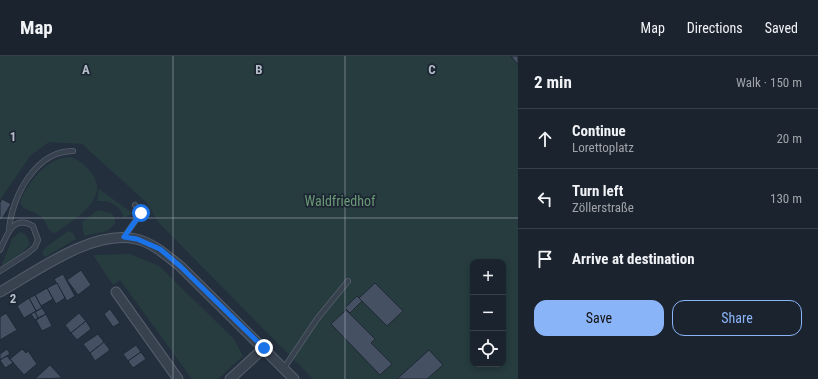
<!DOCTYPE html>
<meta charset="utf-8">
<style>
:root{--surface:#1b232e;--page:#242b36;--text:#f1f3f6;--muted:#a0a4aa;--line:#39404a;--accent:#8ab4f8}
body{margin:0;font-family:"Roboto Condensed",sans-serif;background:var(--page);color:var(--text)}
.controls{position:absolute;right:12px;bottom:12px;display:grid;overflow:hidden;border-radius:8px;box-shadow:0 2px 6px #0003}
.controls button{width:36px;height:36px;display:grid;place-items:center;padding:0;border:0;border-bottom:1px solid var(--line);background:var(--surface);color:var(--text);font:20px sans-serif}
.stop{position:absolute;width:12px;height:12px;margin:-9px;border:3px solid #1a73e8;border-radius:50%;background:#fff}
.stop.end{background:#1a73e8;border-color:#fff;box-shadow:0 1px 4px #0008}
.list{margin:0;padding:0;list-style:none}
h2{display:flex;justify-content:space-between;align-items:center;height:52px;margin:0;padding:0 16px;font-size:17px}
h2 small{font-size:13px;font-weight:400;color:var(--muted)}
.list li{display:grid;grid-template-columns:26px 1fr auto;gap:12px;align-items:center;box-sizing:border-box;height:60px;padding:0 16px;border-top:1px solid var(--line)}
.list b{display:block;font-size:15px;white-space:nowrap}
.list p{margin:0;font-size:13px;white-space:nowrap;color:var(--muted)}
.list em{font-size:13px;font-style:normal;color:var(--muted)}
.actions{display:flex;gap:8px;padding:12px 16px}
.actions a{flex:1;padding:9px 0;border:1px solid var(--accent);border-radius:12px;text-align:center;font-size:14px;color:var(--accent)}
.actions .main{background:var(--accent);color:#111}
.icon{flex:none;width:22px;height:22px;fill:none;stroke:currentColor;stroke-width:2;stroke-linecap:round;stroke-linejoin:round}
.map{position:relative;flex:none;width:518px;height:323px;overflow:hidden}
header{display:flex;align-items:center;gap:24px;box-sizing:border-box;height:56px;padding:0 20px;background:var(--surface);border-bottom:1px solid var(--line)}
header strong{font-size:19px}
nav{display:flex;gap:22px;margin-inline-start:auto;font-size:14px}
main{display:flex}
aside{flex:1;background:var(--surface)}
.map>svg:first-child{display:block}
.green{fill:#263c3f;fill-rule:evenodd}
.building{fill:#455162;stroke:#1f2835}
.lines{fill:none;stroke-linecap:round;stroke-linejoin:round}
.service-casing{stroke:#565f6c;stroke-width:6}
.minor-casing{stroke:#565f6c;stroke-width:11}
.service{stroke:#38414e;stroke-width:4.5}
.minor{stroke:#38414e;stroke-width:9}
.route{stroke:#1a73e8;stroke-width:5}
.grid{fill:none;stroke:#b4bcc9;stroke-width:1;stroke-opacity:0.55}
.labels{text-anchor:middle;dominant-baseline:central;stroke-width:3.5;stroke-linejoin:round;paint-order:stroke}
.park-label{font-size:14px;fill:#6b9a76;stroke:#1d2633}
.grid-label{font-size:13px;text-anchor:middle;font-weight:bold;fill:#b4bcc9;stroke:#1d2633;stroke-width:3.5;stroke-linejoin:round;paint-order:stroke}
</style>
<header>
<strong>Map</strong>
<nav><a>Map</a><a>Directions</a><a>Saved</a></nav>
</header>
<main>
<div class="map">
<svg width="518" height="323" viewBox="0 0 518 323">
<rect width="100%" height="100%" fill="#242f3e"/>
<g class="green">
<path d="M 0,0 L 518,0 L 518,323 L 313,323 L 158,166 L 147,147 L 82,88 L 49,86 L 30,100 L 0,144 ZM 473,206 L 503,206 L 503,308 L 473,308 Z"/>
<path d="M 70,101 C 78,103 84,108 90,115 C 113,141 75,163 57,176 L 53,177 C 47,174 46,164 40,160 C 33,154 22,155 20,146 C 28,126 46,102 70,101 Z"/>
<path d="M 99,133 L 132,157 L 124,163 C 121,149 110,144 97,145 Z"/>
<path d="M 98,154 L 111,157 L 115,163 L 115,168 L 107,175 L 84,180 L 82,166 Z"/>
<path d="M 68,175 L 73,177 L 76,183 L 45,201 L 42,197 L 45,192 Z"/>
<path d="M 20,176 L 26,179 L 30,188 L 22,197 L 1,211 L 12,183 Z"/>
<path d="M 130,198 L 159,210 L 234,283 L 243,300 L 218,323 L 192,323 L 120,224 L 113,229 L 93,199 Z"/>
</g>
<g class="building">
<path d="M 511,0 L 518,0 L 518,9 Z"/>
<path d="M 2,143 L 11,148 L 0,166 L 0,147 Z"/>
<path d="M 81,214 L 91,229 L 78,239 L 67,224 Z"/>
<path d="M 63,218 L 75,240 L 67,245 L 54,223 Z"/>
<path d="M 57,227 L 65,242 L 56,248 L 47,232 Z"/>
<path d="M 375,227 L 403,255 L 387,270 L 359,242 Z"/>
<path d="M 47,232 L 53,243 L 41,250 L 35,239 Z"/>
<path d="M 35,239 L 42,252 L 36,255 L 29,242 Z"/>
<path d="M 357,240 L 362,245 L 350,257 L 345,252 Z"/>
<path d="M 29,242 L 36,255 L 24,262 L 17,250 Z"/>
<path d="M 42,252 L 46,258 L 38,262 L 35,256 Z"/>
<path d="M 110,253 L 120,267 L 113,271 L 104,258 Z"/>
<path d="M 346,254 L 375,283 L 371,287 L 392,308 L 380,319 L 331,268 Z"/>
<path d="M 35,256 L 38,262 L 35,264 L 31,258 Z"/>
<path d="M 6,257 L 17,274 L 0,284 L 0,261 Z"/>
<path d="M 79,257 L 86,265 L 71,277 L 65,269 Z"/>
<path d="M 46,258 L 52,270 L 42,275 L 36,264 Z"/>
<path d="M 86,265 L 91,273 L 77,284 L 71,277 Z"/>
<path d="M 98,278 L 104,286 L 90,297 L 83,288 Z"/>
<path d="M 104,286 L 110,294 L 95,305 L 90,297 Z"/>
<path d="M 136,289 L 141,296 L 128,305 L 123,298 Z"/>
<path d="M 7,293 L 10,298 L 0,304 L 0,298 Z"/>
<path d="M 22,293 L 26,297 L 28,295 L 37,308 L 24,319 L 10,303 Z"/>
<path d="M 429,294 L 443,309 L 427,323 L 397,323 Z"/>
<path d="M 141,296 L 146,303 L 133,312 L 128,305 Z"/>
<path d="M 7,300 L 13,307 L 5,312 L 0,304 Z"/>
<path d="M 50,309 L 62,322 L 35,323 L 37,321 Z"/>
</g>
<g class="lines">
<defs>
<g id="service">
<path d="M 9,175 C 11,142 35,95 73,95"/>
<path d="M 124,181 L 141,157 L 135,149"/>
<path d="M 0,194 C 7,179 13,158 33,170 L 38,184 L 35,191 L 28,197 L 0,215"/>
<path d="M 284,312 L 317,263 L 348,225"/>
</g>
<g id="minor">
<path d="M 0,236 C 37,215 93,173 136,183 C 153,187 166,199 180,210 L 294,323"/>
<path d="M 116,236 L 178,323"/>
<path d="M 230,323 L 264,292"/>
</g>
</defs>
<use href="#service" class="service-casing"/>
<use href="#minor" class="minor-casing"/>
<use href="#service" class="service"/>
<use href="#minor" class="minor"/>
</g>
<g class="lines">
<path class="route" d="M 141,157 L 124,181 L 137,183 L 160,193 L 180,210 L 264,292"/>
</g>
<path class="grid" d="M 173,0 L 173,323M 345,0 L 345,323M 0,162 L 518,162"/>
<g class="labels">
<g class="park-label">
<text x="340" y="145">Waldfriedhof</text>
</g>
</g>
<g class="grid-label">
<text x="86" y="18">A</text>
<text x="259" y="18">B</text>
<text x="432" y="18">C</text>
<text x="13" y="85">1</text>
<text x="13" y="247">2</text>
</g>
</svg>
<div class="controls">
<button>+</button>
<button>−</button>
<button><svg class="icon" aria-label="locate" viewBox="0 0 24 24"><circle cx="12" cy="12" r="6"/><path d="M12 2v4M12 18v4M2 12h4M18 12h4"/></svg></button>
</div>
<div class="stop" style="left:141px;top:157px"></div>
<div class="stop end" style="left:264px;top:292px"></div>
</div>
<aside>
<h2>2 min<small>Walk · 150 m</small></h2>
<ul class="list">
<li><svg class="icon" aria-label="ahead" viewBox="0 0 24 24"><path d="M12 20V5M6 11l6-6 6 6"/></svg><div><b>Continue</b><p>Lorettoplatz</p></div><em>20 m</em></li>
<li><svg class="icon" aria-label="left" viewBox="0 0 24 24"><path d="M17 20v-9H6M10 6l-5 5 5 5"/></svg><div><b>Turn left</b><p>Zöllerstraße</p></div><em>130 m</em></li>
<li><svg class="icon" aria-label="arrive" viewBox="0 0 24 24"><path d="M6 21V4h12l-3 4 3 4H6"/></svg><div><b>Arrive at destination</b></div></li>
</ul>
<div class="actions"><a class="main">Save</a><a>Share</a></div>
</aside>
</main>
